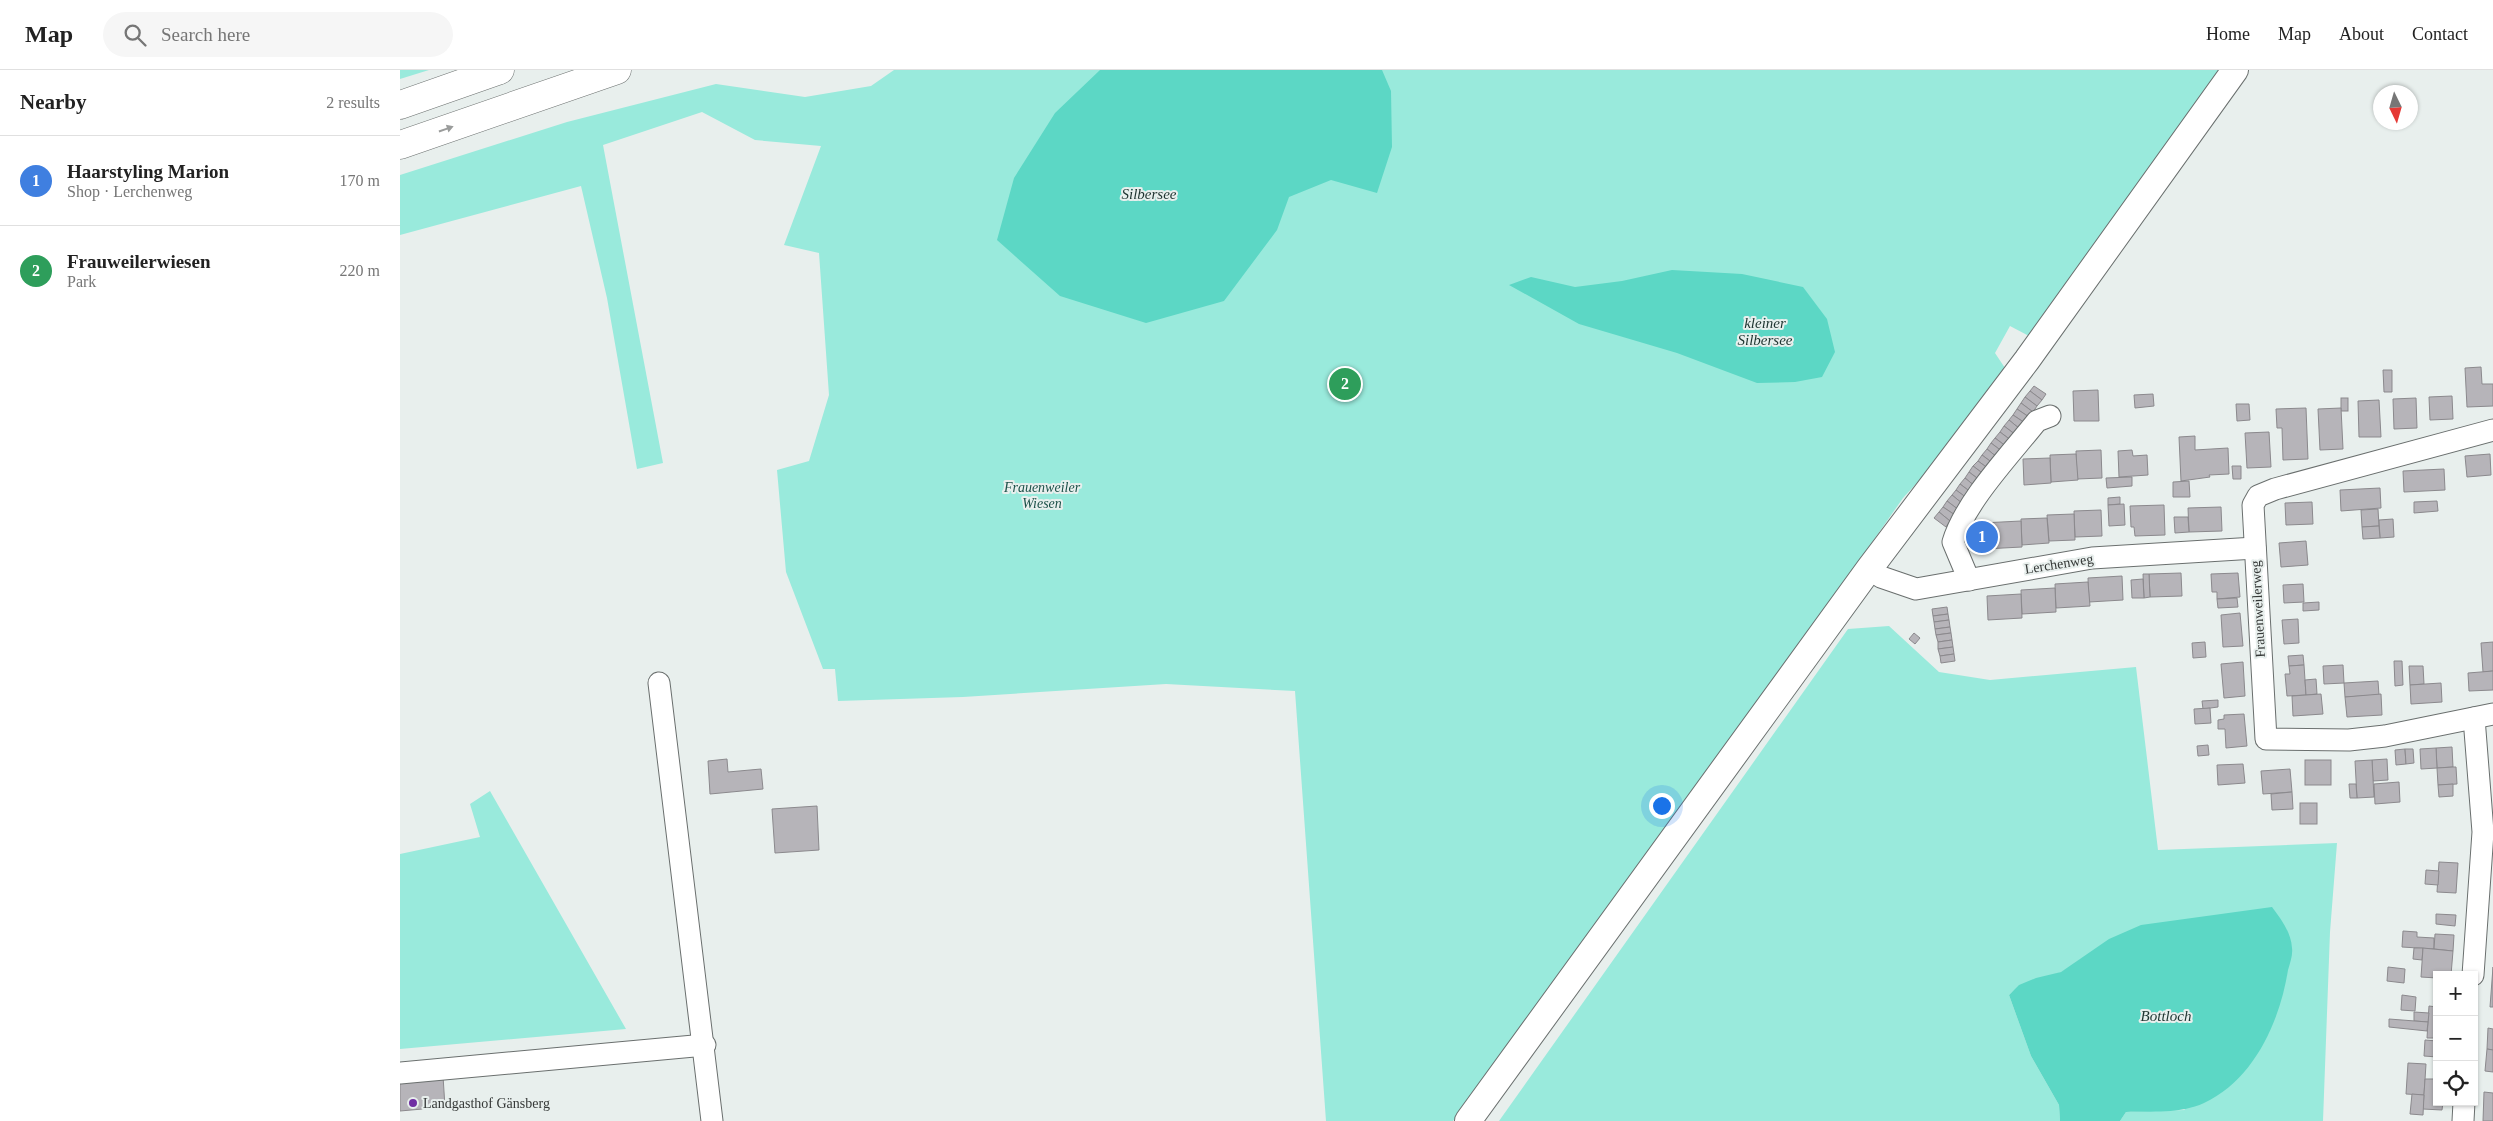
<!DOCTYPE html>
<meta charset="utf-8">
<style>
:root{--surface:#fff;--page:#f6f6f6;--text:#222;--muted:#767676;--line:#e0e0e0;--accent:#d93025}
body{margin:0;font-family:Georgia,serif;background:var(--page);color:var(--text)}
.controls{position:absolute;right:15px;bottom:15px;display:grid;overflow:hidden;border-radius:0px;box-shadow:0 1px 4px #0004}
.controls button{width:45px;height:45px;display:grid;place-items:center;padding:0;border:0;border-bottom:1px solid var(--line);background:var(--surface);color:var(--text);font:25px sans-serif}
.compass{position:absolute;left:1973px;top:15px;width:45px;height:45px;border-radius:50%;background:var(--surface);box-shadow:0 1px 4px #0004;rotate:175deg}
.you{position:absolute;left:1261px;top:735px;width:18px;height:18px;margin:-12px;border:4px solid #fff;border-radius:50%;background:#1a73e8;box-shadow:0 0 0 8px #1a73e833}
.badge{display:grid;place-items:center;width:32px;height:32px;border-radius:50%;background:var(--accent);color:#fff;font-size:16px;font-weight:700}
.pin{position:absolute;translate:-50% -50%;border:2px solid #fff;box-shadow:0 1px 5px #0006}
.list{margin:0;padding:0;list-style:none}
h2{display:flex;justify-content:space-between;align-items:center;height:65px;margin:0;padding:0 20px;font-size:21px}
h2 small{font-size:16px;font-weight:400;color:var(--muted)}
.list li{display:grid;grid-template-columns:32px 1fr auto;gap:15px;align-items:center;box-sizing:border-box;height:90px;padding:0 20px;border-top:1px solid var(--line)}
.list b{display:block;font-size:19px;white-space:nowrap}
.list p{margin:0;font-size:16px;white-space:nowrap;color:var(--muted)}
.list em{font-size:16px;font-style:normal;color:var(--muted)}
.icon{flex:none;width:28px;height:28px;fill:none;stroke:currentColor;stroke-width:2;stroke-linecap:round;stroke-linejoin:round}
.map{position:relative;flex:none;width:2093px;height:1051px;overflow:hidden}
header{display:flex;align-items:center;gap:30px;box-sizing:border-box;height:70px;padding:0 25px;background:var(--surface);border-bottom:1px solid var(--line)}
header strong{font-size:24px}
nav{display:flex;gap:28px;margin-inline-start:auto;font-size:18px}
.search{width:350px;height:45px;background:var(--page);display:flex;align-items:center;gap:12px;box-sizing:border-box;padding:0 18px;border-radius:28px;color:var(--muted);font-size:19px}
main{display:flex}
aside{flex:1;background:var(--surface)}
.map>svg:first-child{display:block}
.green{fill:#99eadc}
.water{fill:#5cd7c5}
.building{fill:#b6b4b9;stroke:#8b898d}
.lines{fill:none;stroke-linecap:round;stroke-linejoin:round}
.minor-casing{stroke:#6a6f6e;stroke-width:23}
.major-casing{stroke:#6a6f6e;stroke-width:28}
.highway-casing{stroke:#6a6f6e;stroke-width:29}
.minor{stroke:#fff;stroke-width:21}
.major{stroke:#fff;stroke-width:26}
.highway{stroke:#fff;stroke-width:28}
.oneway{fill:#9a9c9b}
.poi-dot{fill:#702ea3;stroke:#e8efed;stroke-width:2}
.labels{text-anchor:middle;dominant-baseline:central;stroke-width:4;stroke-linejoin:round;paint-order:stroke}
.park-label{font-size:14px;font-style:italic;fill:#1c5149;stroke:#e8efed}
.street-label{font-size:14px;fill:#353837;stroke:#e8efed}
.poi-label{font-size:14px;fill:#353837;stroke:#e8efed;text-anchor:start}
.water-label{font-size:15px;font-style:italic;fill:#1d332f;stroke:#e8efed}
</style>
<header>
<strong>Map</strong>
<div class="search"><svg class="icon" aria-label="search" viewBox="0 0 24 24"><circle cx="10" cy="10" r="6"/><path d="M15 15l6 6"/></svg>Search here</div>
<nav><a>Home</a><a>Map</a><a>About</a><a>Contact</a></nav>
</header>
<main>
<aside>
<h2>Nearby<small>2 results</small></h2>
<ul class="list">
<li><span class="badge" style="background:#3f7fe0">1</span><div><b>Haarstyling Marion</b><p>Shop · Lerchenweg</p></div><em>170 m</em></li>
<li><span class="badge" style="background:#2e9e5b">2</span><div><b>Frauweilerwiesen</b><p>Park</p></div><em>220 m</em></li>
</ul>
</aside>
<div class="map">
<svg width="2093" height="1051" viewBox="0 0 2093 1051">
<rect width="100%" height="100%" fill="#e8efed"/>
<g class="green">
<path d="M 0,0 L 29,0 L 0,9 Z"/>
<path d="M 494,0 L 1822,0 L 1629,266 L 1610,256 L 1595,283 L 1605,298 L 1536,392 L 1503,428 L 1348,650 L 1053,1051 L 926,1051 L 895,621 L 766,614 L 563,627 L 438,631 L 435,599 L 423,599 L 386,502 L 377,400 L 409,391 L 429,325 L 419,183 L 384,175 L 421,76 L 355,70 L 302,42 L 203,75 L 263,393 L 237,399 L 207,228 L 181,116 L 0,165 L 0,105 L 167,52 L 316,14 L 405,27 L 471,16 Z"/>
<path d="M 1489,556 L 1539,602 L 1590,610 L 1736,597 L 1758,780 L 1937,773 L 1930,862 L 1923,1051 L 1720,1051 L 1726,1042 L 1785,1040 L 1682,888 C 1675,893 1667,900 1659,903 C 1639,909 1624,910 1609,925 L 1631,986 L 1659,1035 L 1660,1051 L 1099,1051 L 1448,559 Z"/>
<path d="M 90,721 L 226,959 L 0,979 L 0,784 L 80,767 L 70,734 Z"/>
</g>
<g class="water">
<path d="M 700,0 L 982,0 L 991,21 L 992,77 L 977,123 L 931,110 L 889,127 L 877,160 L 824,231 L 746,253 L 660,226 L 597,170 L 614,108 L 655,43 Z"/>
<path d="M 1272,200 L 1342,204 L 1403,217 L 1427,249 L 1435,282 L 1422,307 L 1395,312 L 1357,313 L 1277,283 L 1179,254 L 1109,215 L 1131,207 L 1175,217 L 1222,211 Z"/>
<path d="M 1872,837 C 1881,849 1891,862 1892,878 C 1893,885 1890,893 1888,900 C 1880,951 1854,1010 1804,1033 C 1780,1044 1752,1041 1726,1042 L 1720,1051 L 1660,1051 L 1659,1035 L 1631,986 L 1609,925 L 1619,915 L 1636,908 L 1661,902 L 1709,869 L 1741,855 Z"/>
</g>
<g class="building">
<path d="M 2081,297 L 2082,314 L 2093,314 L 2093,336 L 2067,337 L 2065,298 Z"/>
<path d="M 1983,300 L 1992,300 L 1992,322 L 1984,322 Z"/>
<path d="M 1634,316 L 1646,324 L 1642,330 L 1630,321 Z"/>
<path d="M 1698,320 L 1699,351 L 1674,351 L 1673,321 Z"/>
<path d="M 1630,321 L 1642,330 L 1637,336 L 1625,327 Z"/>
<path d="M 1753,324 L 1754,336 L 1735,338 L 1734,325 Z"/>
<path d="M 2052,326 L 2053,349 L 2030,350 L 2029,327 Z"/>
<path d="M 1625,327 L 1637,336 L 1633,342 L 1621,333 Z"/>
<rect x="1941" y="328" width="7" height="13"/>
<path d="M 2016,328 L 2017,358 L 1994,359 L 1993,329 Z"/>
<path d="M 1979,330 L 1981,367 L 1959,367 L 1958,331 Z"/>
<path d="M 1621,333 L 1633,342 L 1629,347 L 1617,339 Z"/>
<path d="M 1836,334 L 1849,334 L 1850,350 L 1837,351 Z"/>
<path d="M 1906,338 L 1908,389 L 1883,390 L 1882,358 L 1877,358 L 1876,339 Z"/>
<path d="M 1941,338 L 1943,379 L 1920,380 L 1918,339 Z"/>
<path d="M 1617,339 L 1629,347 L 1625,353 L 1613,345 Z"/>
<path d="M 1613,345 L 1625,353 L 1620,359 L 1609,350 Z"/>
<path d="M 1609,350 L 1620,359 L 1616,365 L 1604,356 Z"/>
<path d="M 1604,356 L 1616,365 L 1612,371 L 1600,362 Z"/>
<path d="M 1600,362 L 1612,371 L 1607,377 L 1595,368 Z"/>
<path d="M 1869,362 L 1871,397 L 1847,398 L 1845,363 Z"/>
<path d="M 1795,366 L 1795,380 L 1828,378 L 1829,404 L 1809,405 L 1810,407 L 1781,411 L 1779,367 Z"/>
<path d="M 1595,368 L 1607,377 L 1603,382 L 1591,373 Z"/>
<path d="M 1591,373 L 1603,382 L 1598,388 L 1587,379 Z"/>
<path d="M 1587,379 L 1598,388 L 1594,394 L 1582,385 Z"/>
<path d="M 1701,380 L 1702,408 L 1677,409 L 1676,381 Z"/>
<path d="M 1732,380 L 1733,386 L 1747,385 L 1748,405 L 1719,407 L 1718,381 Z"/>
<path d="M 1676,384 L 1678,410 L 1651,412 L 1650,385 Z"/>
<path d="M 2090,384 L 2091,405 L 2067,407 L 2065,386 Z"/>
<path d="M 1582,385 L 1594,394 L 1589,399 L 1578,391 Z"/>
<path d="M 1650,388 L 1651,413 L 1624,415 L 1623,389 Z"/>
<path d="M 1578,391 L 1589,399 L 1585,405 L 1573,396 Z"/>
<path d="M 1573,396 L 1585,405 L 1581,411 L 1569,402 Z"/>
<path d="M 1832,396 L 1841,396 L 1841,409 L 1833,409 Z"/>
<path d="M 2044,399 L 2045,420 L 2004,422 L 2003,401 Z"/>
<path d="M 1569,402 L 1581,411 L 1576,417 L 1565,408 Z"/>
<path d="M 1732,407 L 1732,416 L 1707,418 L 1706,408 Z"/>
<path d="M 1565,408 L 1576,417 L 1572,423 L 1560,414 Z"/>
<path d="M 1789,411 L 1790,427 L 1773,427 L 1773,412 Z"/>
<path d="M 1560,414 L 1572,423 L 1567,428 L 1556,420 Z"/>
<path d="M 1980,418 L 1981,438 L 1941,441 L 1940,420 Z"/>
<path d="M 1556,420 L 1567,428 L 1563,434 L 1552,425 Z"/>
<path d="M 1552,425 L 1563,434 L 1559,440 L 1547,431 Z"/>
<path d="M 1720,427 L 1720,434 L 1708,435 L 1708,428 Z"/>
<path d="M 1547,431 L 1559,440 L 1555,445 L 1543,437 Z"/>
<path d="M 2037,431 L 2038,441 L 2014,443 L 2014,432 Z"/>
<path d="M 1912,432 L 1913,454 L 1886,455 L 1885,433 Z"/>
<path d="M 1724,434 L 1725,455 L 1709,456 L 1708,435 Z"/>
<path d="M 1764,435 L 1765,465 L 1735,466 L 1734,457 L 1731,457 L 1730,436 Z"/>
<path d="M 1543,437 L 1555,445 L 1550,451 L 1539,442 Z"/>
<path d="M 1821,437 L 1822,461 L 1789,462 L 1788,438 Z"/>
<path d="M 1978,439 L 1979,456 L 1962,457 L 1961,440 Z"/>
<path d="M 1701,440 L 1702,466 L 1675,467 L 1674,441 Z"/>
<path d="M 1539,442 L 1550,451 L 1546,457 L 1534,448 Z"/>
<path d="M 1674,444 L 1675,470 L 1649,471 L 1647,445 Z"/>
<path d="M 1774,447 L 1788,447 L 1789,462 L 1775,463 Z"/>
<path d="M 1647,448 L 1649,473 L 1622,475 L 1621,449 Z"/>
<path d="M 1993,449 L 1994,467 L 1980,468 L 1979,450 Z"/>
<path d="M 1621,451 L 1622,477 L 1584,479 L 1582,453 Z"/>
<path d="M 1979,456 L 1980,468 L 1963,469 L 1962,457 Z"/>
<path d="M 1569,462 L 1583,462 L 1584,476 L 1569,477 Z"/>
<path d="M 1906,471 L 1908,495 L 1881,497 L 1879,473 Z"/>
<path d="M 1781,503 L 1782,526 L 1750,527 L 1749,504 Z"/>
<path d="M 1838,503 L 1840,527 L 1817,529 L 1817,522 L 1812,522 L 1811,504 Z"/>
<path d="M 1743,504 L 1749,504 L 1750,527 L 1744,528 Z"/>
<path d="M 1722,506 L 1723,530 L 1689,532 L 1688,508 Z"/>
<path d="M 1743,509 L 1744,528 L 1732,528 L 1731,510 Z"/>
<path d="M 1688,512 L 1690,536 L 1656,538 L 1655,514 Z"/>
<path d="M 1903,514 L 1904,532 L 1884,533 L 1883,515 Z"/>
<path d="M 1655,518 L 1656,542 L 1622,544 L 1621,520 Z"/>
<path d="M 1621,524 L 1622,548 L 1588,550 L 1587,526 Z"/>
<path d="M 1837,528 L 1838,537 L 1818,538 L 1817,529 Z"/>
<path d="M 1919,532 L 1919,540 L 1903,541 L 1903,533 Z"/>
<path d="M 1547,537 L 1548,544 L 1533,546 L 1532,539 Z"/>
<path d="M 1840,543 L 1843,576 L 1823,577 L 1821,545 Z"/>
<path d="M 1548,544 L 1549,550 L 1534,552 L 1533,546 Z"/>
<path d="M 1898,549 L 1899,573 L 1884,574 L 1882,550 Z"/>
<path d="M 1549,550 L 1550,557 L 1535,559 L 1534,552 Z"/>
<path d="M 1550,557 L 1551,563 L 1536,565 L 1535,559 Z"/>
<path d="M 1514,563 L 1520,568 L 1515,574 L 1509,569 Z"/>
<path d="M 1551,563 L 1552,570 L 1538,572 L 1536,565 Z"/>
<path d="M 1552,570 L 1553,577 L 1538,579 L 1538,572 Z"/>
<path d="M 1805,572 L 1806,587 L 1793,588 L 1792,573 Z"/>
<path d="M 2093,572 L 2093,601 L 2083,602 L 2081,573 Z"/>
<path d="M 1553,577 L 1554,584 L 1540,586 L 1538,579 Z"/>
<path d="M 1554,584 L 1555,591 L 1541,593 L 1540,586 Z"/>
<path d="M 1903,585 L 1904,595 L 1889,596 L 1888,586 Z"/>
<path d="M 1994,591 L 2002,591 L 2003,615 L 1995,616 Z"/>
<path d="M 1843,592 L 1845,626 L 1824,628 L 1821,594 Z"/>
<path d="M 1904,595 L 1906,625 L 1887,626 L 1885,604 L 1890,604 L 1889,596 Z"/>
<path d="M 1943,595 L 1944,613 L 1924,614 L 1923,596 Z"/>
<path d="M 2009,596 L 2023,596 L 2024,614 L 2010,615 Z"/>
<path d="M 2093,601 L 2093,620 L 2069,621 L 2068,603 Z"/>
<path d="M 1916,609 L 1917,624 L 1906,625 L 1905,610 Z"/>
<path d="M 1978,611 L 1979,625 L 1945,627 L 1944,613 Z"/>
<path d="M 2041,613 L 2042,632 L 2011,634 L 2010,615 Z"/>
<path d="M 1921,624 L 1923,644 L 1893,646 L 1892,626 Z"/>
<path d="M 1981,624 L 1982,645 L 1947,647 L 1945,627 Z"/>
<path d="M 1818,630 L 1818,637 L 1803,639 L 1802,631 Z"/>
<path d="M 1810,638 L 1811,653 L 1795,654 L 1794,639 Z"/>
<path d="M 1844,644 L 1847,676 L 1826,678 L 1825,659 L 1818,659 L 1818,650 L 1824,649 L 1824,645 Z"/>
<path d="M 1808,675 L 1809,685 L 1798,686 L 1797,676 Z"/>
<path d="M 2052,677 L 2053,697 L 2037,698 L 2036,678 Z"/>
<path d="M 2036,678 L 2037,698 L 2021,699 L 2020,679 Z"/>
<path d="M 2005,679 L 2006,694 L 1996,695 L 1995,680 Z"/>
<path d="M 2005,679 L 2013,679 L 2014,693 L 2006,694 Z"/>
<path d="M 327,689 L 328,702 L 361,699 L 363,719 L 310,724 L 308,691 Z"/>
<path d="M 1987,689 L 1988,710 L 1973,711 L 1972,690 Z"/>
<rect x="1905" y="690" width="26" height="25"/>
<path d="M 1972,690 L 1974,727 L 1957,728 L 1955,691 Z"/>
<path d="M 1843,694 L 1845,713 L 1818,715 L 1817,695 Z"/>
<path d="M 2053,697 L 2056,697 L 2057,714 L 2038,715 L 2037,698 Z"/>
<path d="M 1890,699 L 1892,722 L 1863,724 L 1861,701 Z"/>
<path d="M 1999,712 L 2000,732 L 1975,734 L 1974,714 Z"/>
<path d="M 1949,714 L 1956,714 L 1957,728 L 1950,728 Z"/>
<path d="M 2053,714 L 2053,726 L 2039,727 L 2038,715 Z"/>
<path d="M 1892,722 L 1893,739 L 1872,740 L 1871,724 Z"/>
<rect x="1900" y="733" width="17" height="21"/>
<path d="M 417,736 L 419,780 L 375,783 L 372,739 Z"/>
<path d="M 2039,792 L 2058,793 L 2056,823 L 2037,822 Z"/>
<path d="M 2026,800 L 2039,801 L 2038,815 L 2025,814 Z"/>
<path d="M 2036,844 L 2056,845 L 2055,856 L 2036,854 Z"/>
<path d="M 2003,861 L 2017,862 L 2017,867 L 2034,868 L 2034,879 L 2002,877 Z"/>
<path d="M 2035,864 L 2054,865 L 2053,881 L 2034,879 Z"/>
<path d="M 2014,878 L 2023,878 L 2022,890 L 2013,889 Z"/>
<path d="M 2023,878 L 2053,881 L 2051,905 L 2037,905 L 2037,908 L 2021,907 Z"/>
<path d="M 1988,897 L 2005,899 L 2004,913 L 1987,911 Z"/>
<path d="M 2093,897 L 2093,937 L 2090,937 Z"/>
<path d="M 2002,925 L 2016,927 L 2015,941 L 2001,940 Z"/>
<path d="M 2029,936 L 2037,937 L 2037,968 L 2027,968 Z"/>
<path d="M 2014,942 L 2029,943 L 2028,952 L 2014,951 Z"/>
<path d="M 1989,949 L 2028,952 L 2027,961 L 1989,957 Z"/>
<path d="M 2088,958 L 2093,959 L 2093,980 L 2087,979 Z"/>
<path d="M 2025,970 L 2037,971 L 2037,987 L 2024,986 Z"/>
<path d="M 2087,979 L 2093,980 L 2093,1002 L 2085,1001 Z"/>
<path d="M 2008,993 L 2026,994 L 2024,1025 L 2006,1024 Z"/>
<path d="M 43,1006 L 45,1037 L 0,1041 L 0,1011 Z"/>
<path d="M 2025,1009 L 2037,1009 L 2037,1032 L 2043,1032 L 2042,1040 L 2023,1039 Z"/>
<path d="M 2084,1022 L 2093,1023 L 2093,1051 L 2083,1051 Z"/>
<path d="M 2012,1024 L 2024,1025 L 2023,1045 L 2010,1044 Z"/>
</g>
<g class="lines">
<defs>
<g id="minor">
<path d="M 2093,360 L 1875,419 L 1858,426 L 1853,435 L 1866,669 L 1949,670 L 1985,666 L 2093,644"/>
<path d="M 1469,499 L 1481,507 L 1516,519 L 1692,488 L 1855,478"/>
<path d="M 1569,510 L 1553,472 C 1565,432 1610,385 1637,351 L 1650,346"/>
<path d="M 259,613 L 312,1051"/>
<path d="M 2073,905 L 2083,762 L 2074,648"/>
<path d="M 0,1003 L 305,975"/>
<path d="M 2063,1051 L 2064,1032"/>
</g>
<path id="major" d="M 1068,1051 L 1469,499 L 1627,290 L 1835,0"/>
<g id="highway">
<path d="M 0,35 L 100,0"/>
<path d="M 0,75 L 217,0"/>
</g>
</defs>
<use href="#minor" class="minor-casing"/>
<use href="#major" class="major-casing"/>
<use href="#highway" class="highway-casing"/>
<use href="#minor" class="minor"/>
<use href="#major" class="major"/>
<use href="#highway" class="highway"/>
</g>
<defs><path id="oneway-solid" d="M-6-.8H1V-3.2L6.5 0L1 3.2V.8H-6Z" transform="scale(1.25)"/></defs>
<use class="oneway" href="#oneway-solid" transform="translate(46 59) rotate(-19)"/>
<circle class="poi-dot" cx="13" cy="1033" r="5"/>
<g class="labels">
<g class="park-label">
<text x="642" y="417">Frauenweiler<tspan x="642" dy="16">Wiesen</tspan></text>
</g>
<g class="street-label">
<text transform="translate(1659 494) rotate(-9)">Lerchenweg</text>
<text transform="translate(1858 539) rotate(-93)">Frauenweilerweg</text>
</g>
<g class="poi-label">
<text x="23" y="1033">Landgasthof Gänsberg</text>
</g>
<g class="water-label">
<text x="749" y="124">Silbersee</text>
<text x="1365" y="253">kleiner<tspan x="1365" dy="17">Silbersee</tspan></text>
<text x="1766" y="946">Bottloch</text>
</g>
</g>
</svg>
<div class="controls">
<button>+</button>
<button>−</button>
<button><svg class="icon" aria-label="locate" viewBox="0 0 24 24"><circle cx="12" cy="12" r="6"/><path d="M12 2v4M12 18v4M2 12h4M18 12h4"/></svg></button>
</div>
<svg class="compass" viewBox="-18 -18 36 36"><path d="M0-13l5 13h-10z" fill="#e53935"/><path d="M0 13l5-13h-10z" fill="#767676"/></svg>
<div class="you"></div>
<div class="pin badge" style="left:1582px;top:467px;background:#3f7fe0">1</div>
<div class="pin badge" style="left:945px;top:314px;background:#2e9e5b">2</div>
</div>
</main>
